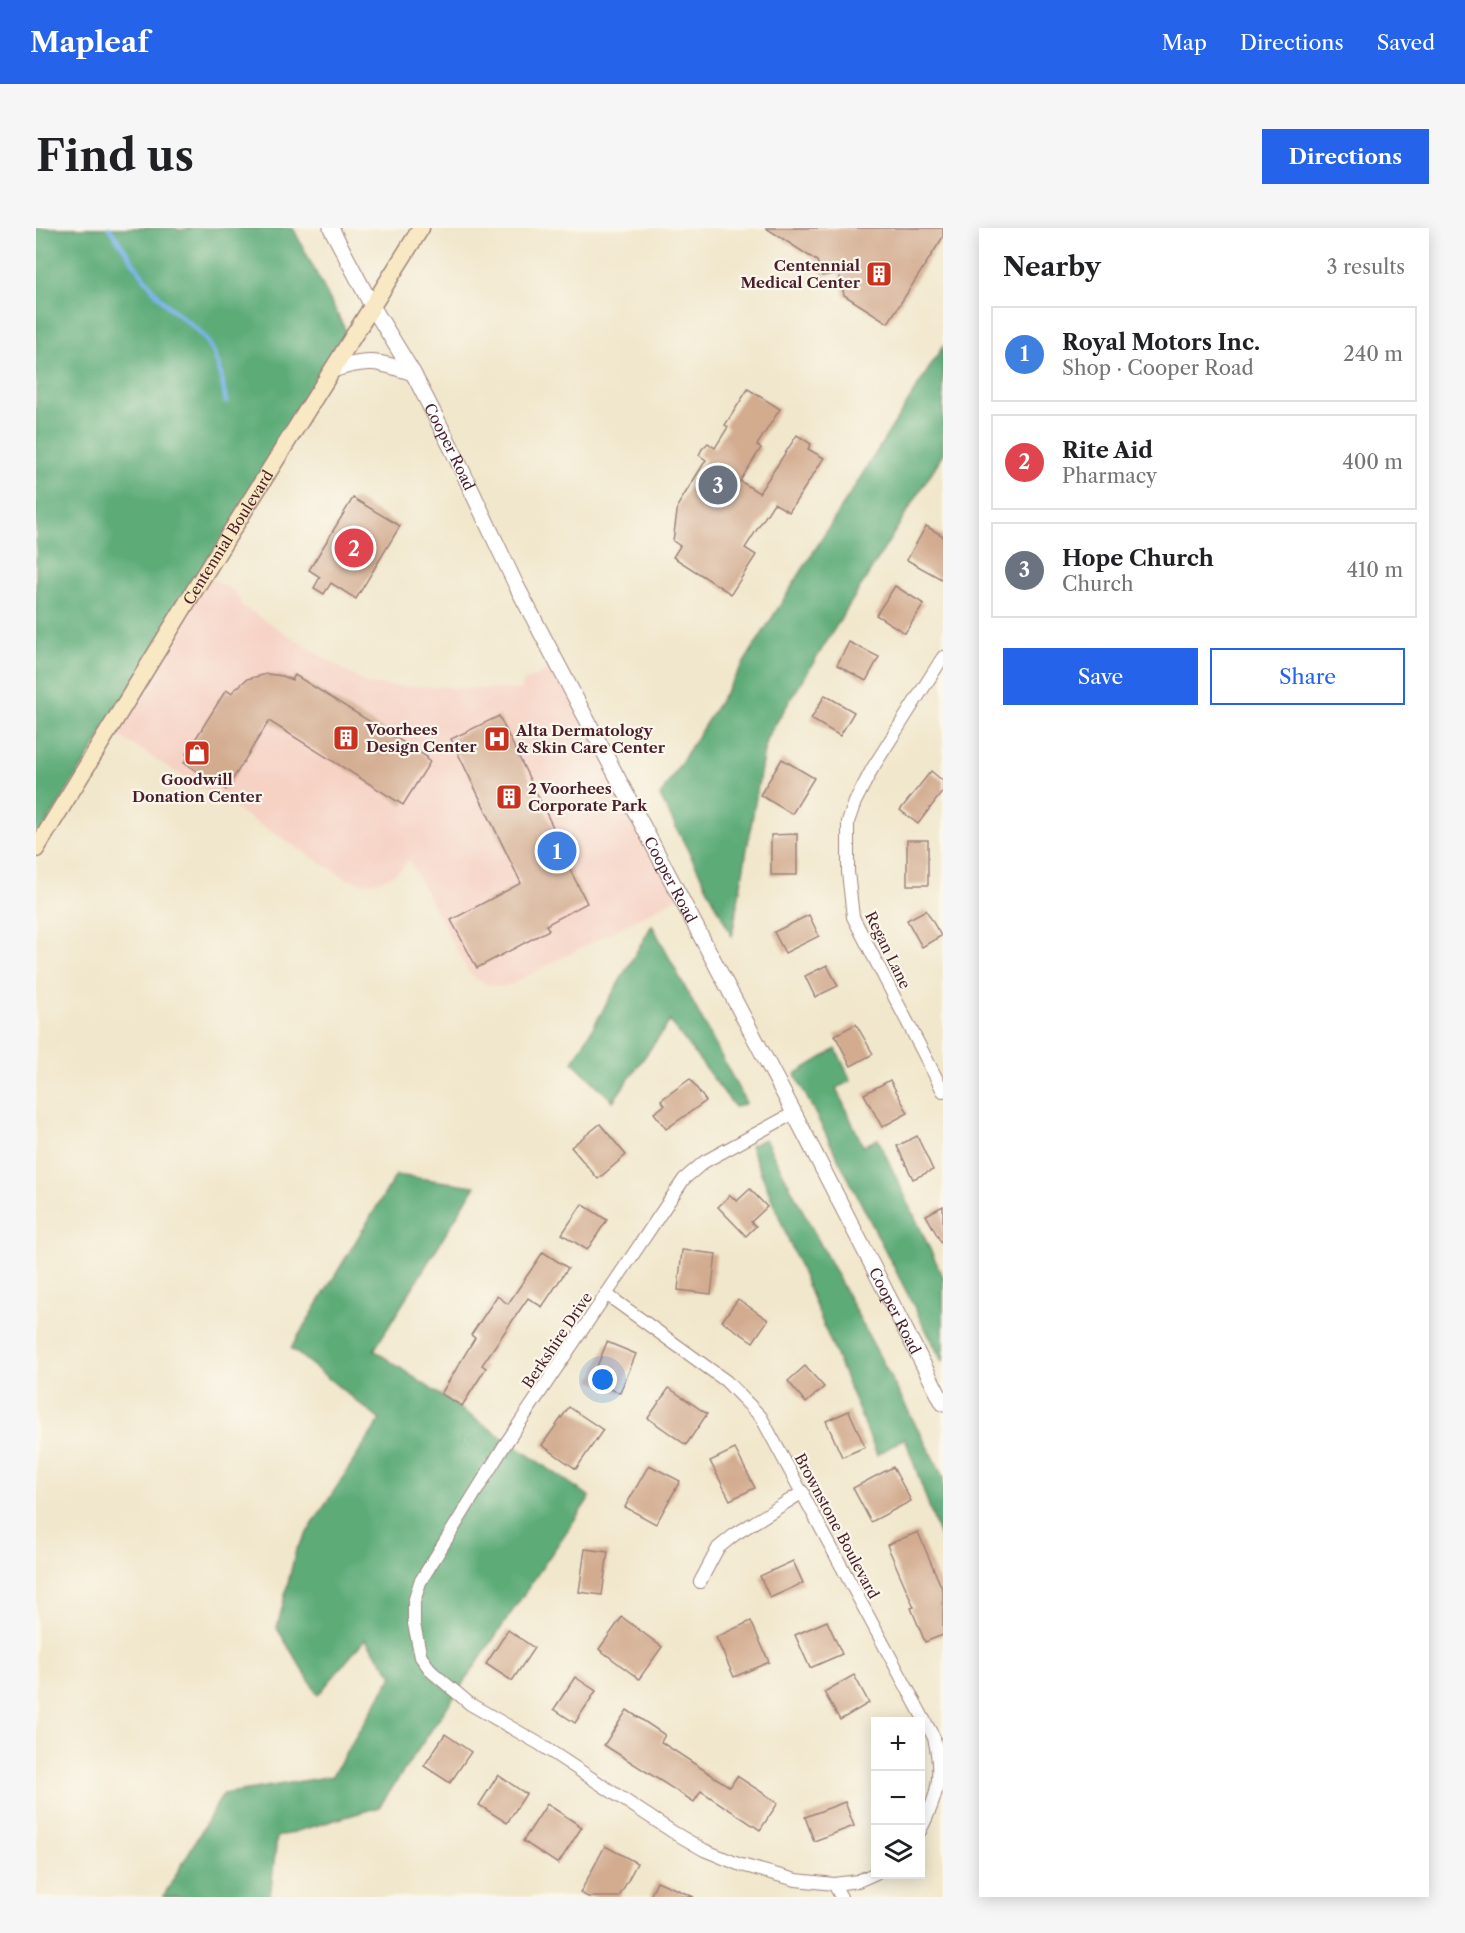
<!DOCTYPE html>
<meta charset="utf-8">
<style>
:root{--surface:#fff;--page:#f6f6f6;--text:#202124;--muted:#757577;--line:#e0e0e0;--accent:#2563eb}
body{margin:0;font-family:"Libre Caslon Text",serif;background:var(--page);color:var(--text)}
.controls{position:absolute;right:18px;bottom:18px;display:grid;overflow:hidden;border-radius:0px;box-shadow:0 3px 15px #0003}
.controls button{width:54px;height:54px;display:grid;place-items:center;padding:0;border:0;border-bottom:2px solid var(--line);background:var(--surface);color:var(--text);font:30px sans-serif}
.you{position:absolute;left:567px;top:1152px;width:21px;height:21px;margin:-15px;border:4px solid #fff;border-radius:50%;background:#1a73e8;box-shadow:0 0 0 9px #1a73e833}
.badge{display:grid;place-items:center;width:39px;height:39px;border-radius:50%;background:var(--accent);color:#fff;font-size:20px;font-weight:700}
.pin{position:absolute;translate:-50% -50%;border:3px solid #fff;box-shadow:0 2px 6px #0006}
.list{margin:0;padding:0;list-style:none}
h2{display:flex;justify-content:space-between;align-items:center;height:78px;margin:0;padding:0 24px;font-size:26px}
h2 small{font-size:20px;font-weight:400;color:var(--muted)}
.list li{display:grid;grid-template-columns:39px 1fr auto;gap:18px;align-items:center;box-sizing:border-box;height:96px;margin:0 12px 12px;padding:0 12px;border:2px solid var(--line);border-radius:0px}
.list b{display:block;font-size:22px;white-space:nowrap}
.list p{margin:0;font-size:20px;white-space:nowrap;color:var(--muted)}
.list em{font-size:20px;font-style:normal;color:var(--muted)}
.actions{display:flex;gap:12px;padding:18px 24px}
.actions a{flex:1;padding:14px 0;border:2px solid var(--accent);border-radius:0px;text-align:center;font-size:21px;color:var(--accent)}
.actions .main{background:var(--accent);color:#fff}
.icon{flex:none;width:33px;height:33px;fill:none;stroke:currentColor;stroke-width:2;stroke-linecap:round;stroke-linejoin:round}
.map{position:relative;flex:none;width:907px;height:1669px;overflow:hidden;border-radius:0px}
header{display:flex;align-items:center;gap:36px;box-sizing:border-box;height:84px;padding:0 30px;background:var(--accent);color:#fff}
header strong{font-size:28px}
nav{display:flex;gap:33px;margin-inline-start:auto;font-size:21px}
.intro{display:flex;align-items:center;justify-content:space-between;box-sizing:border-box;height:144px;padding:0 36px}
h1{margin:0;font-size:42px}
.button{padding:15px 27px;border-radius:0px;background:var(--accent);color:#fff;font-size:21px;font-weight:700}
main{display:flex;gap:36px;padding:0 36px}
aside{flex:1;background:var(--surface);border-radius:0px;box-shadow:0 3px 15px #0003}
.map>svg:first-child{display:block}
.built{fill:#f6d2c5}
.forest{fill:#5dac78;stroke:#546652;stroke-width:1.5}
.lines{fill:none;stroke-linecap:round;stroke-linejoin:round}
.stream{stroke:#7eb4ed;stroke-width:4.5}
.building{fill:#d3ac90}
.minor-casing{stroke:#9e837c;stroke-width:14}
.tertiary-casing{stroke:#9e837c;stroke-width:17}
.secondary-casing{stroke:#9e837c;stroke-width:19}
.minor{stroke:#fff;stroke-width:12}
.tertiary{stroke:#fff;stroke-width:15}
.secondary{stroke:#f8e8c3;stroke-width:16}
.labels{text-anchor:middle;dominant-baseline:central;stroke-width:4.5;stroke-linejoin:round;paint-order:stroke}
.poi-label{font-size:15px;font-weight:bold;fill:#4a1f2b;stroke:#fbf7ec;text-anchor:start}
.street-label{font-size:15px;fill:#4a1f2b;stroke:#fbf7ec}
</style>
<header>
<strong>Mapleaf</strong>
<nav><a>Map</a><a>Directions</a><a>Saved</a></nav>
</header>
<div class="intro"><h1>Find us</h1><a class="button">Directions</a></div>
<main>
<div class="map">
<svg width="907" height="1669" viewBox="0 0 907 1669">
<rect width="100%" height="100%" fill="#fbf7ec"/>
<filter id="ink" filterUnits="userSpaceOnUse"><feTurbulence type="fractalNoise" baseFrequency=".0167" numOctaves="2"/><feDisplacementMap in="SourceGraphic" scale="12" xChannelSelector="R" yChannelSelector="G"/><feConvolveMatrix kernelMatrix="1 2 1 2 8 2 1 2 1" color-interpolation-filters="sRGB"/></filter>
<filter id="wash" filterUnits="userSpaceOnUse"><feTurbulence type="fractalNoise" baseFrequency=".008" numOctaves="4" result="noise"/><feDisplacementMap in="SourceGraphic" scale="24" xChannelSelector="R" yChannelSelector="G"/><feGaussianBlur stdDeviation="1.35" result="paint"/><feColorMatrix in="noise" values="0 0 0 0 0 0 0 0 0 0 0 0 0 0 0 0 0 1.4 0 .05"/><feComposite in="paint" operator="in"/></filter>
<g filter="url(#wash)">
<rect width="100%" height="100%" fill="#f1e7cc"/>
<path class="built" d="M 168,346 L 199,364 L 206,378 L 332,457 L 484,462 L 488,454 L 521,437 L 643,669 L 476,756 L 464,759 L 452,757 L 441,752 L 432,743 L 373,632 L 364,642 L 352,650 L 339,654 L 325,655 L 311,651 L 73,502 Z"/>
<g class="forest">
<path d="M 0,0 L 140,0 L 143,2 L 157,0 L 257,0 L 314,111 L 0,613 Z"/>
<path d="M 907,118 L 907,226 L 730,511 L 696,708 L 624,568 Z"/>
<path d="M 616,697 L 710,875 L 699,879 L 634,793 L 577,873 L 537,834 Z"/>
<path d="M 800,821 L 815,853 L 800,860 L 827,918 L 842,911 L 907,1049 L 907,1135 L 759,846 Z"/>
<path d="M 729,911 L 907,1249 L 907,1318 L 869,1210 L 841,1227 L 714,918 Z"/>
<path d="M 360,947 L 439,958 L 338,1122 L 554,1269 L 343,1579 L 241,1609 L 234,1669 L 127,1669 L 187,1566 L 296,1548 L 357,1447 L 329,1411 L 282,1467 L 241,1400 L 260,1322 L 344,1192 L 255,1120 Z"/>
</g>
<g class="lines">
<path class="stream" d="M 73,0 C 93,26 109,55 132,78 C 146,91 163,100 173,116 C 184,133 186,155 190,174"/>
</g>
<g id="blocks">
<g class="building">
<path d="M 730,0 L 907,0 L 907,9 L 852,95 L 808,67 L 803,45 L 786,48 L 781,33 Z"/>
<path d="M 712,161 L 744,181 L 721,217 L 725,220 L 704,253 L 723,265 L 761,207 L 775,216 L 772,221 L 788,230 L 753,284 L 738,275 L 709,320 L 720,327 L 695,366 L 637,329 L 644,318 L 637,313 L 642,277 L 670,232 L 663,227 L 666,221 L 672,215 L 679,220 L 692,199 L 689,197 Z"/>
<path d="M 317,270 L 364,298 L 320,371 L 295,355 L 288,366 L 278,360 L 284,349 L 273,342 Z"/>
<path d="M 890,298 L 907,308 L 907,352 L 871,332 Z"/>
<path d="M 859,358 L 888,376 L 869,405 L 840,387 Z"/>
<path d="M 813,414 L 843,429 L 830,453 L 801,437 Z"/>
<path d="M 231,446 L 247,448 L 256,452 L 259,447 L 391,529 L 390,531 L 394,534 L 367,577 L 233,493 L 190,562 L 148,535 L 152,528 L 150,526 L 190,462 L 195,465 L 211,451 Z"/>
<path d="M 789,467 L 818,484 L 804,508 L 775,491 Z"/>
<path d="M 463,488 L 531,628 L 529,632 L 551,675 L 510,697 L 513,702 L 441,740 L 415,692 L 485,655 L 415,511 Z"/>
<path d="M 746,531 L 778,550 L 756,586 L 724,567 Z"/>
<path d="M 895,543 L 907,553 L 907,563 L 882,596 L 864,582 Z"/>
<path d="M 761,606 L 761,647 L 735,647 L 735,607 Z"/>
<rect x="871" y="612" width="21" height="45"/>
<path d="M 890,682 L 905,708 L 886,719 L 871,692 Z"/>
<path d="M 773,687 L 783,708 L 749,725 L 738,704 Z"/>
<path d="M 791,737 L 802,758 L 779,769 L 769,748 Z"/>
<path d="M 820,796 L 837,826 L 815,838 L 799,807 Z"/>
<path d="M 654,851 L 670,873 L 630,901 L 618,885 L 629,877 L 625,872 Z"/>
<path d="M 854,852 L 872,885 L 846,899 L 828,866 Z"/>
<path d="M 564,896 L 590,927 L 562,951 L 535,919 Z"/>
<path d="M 881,908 L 897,942 L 877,951 L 861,918 Z"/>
<path d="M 714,961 L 731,979 L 715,994 L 720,998 L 710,1008 L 682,979 L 694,967 L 701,973 Z"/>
<path d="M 546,976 L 571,992 L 551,1022 L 526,1006 Z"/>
<path d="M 907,978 L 907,1018 L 890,987 Z"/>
<path d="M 646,1022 L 680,1026 L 675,1066 L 642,1062 Z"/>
<path d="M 507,1024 L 532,1040 L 506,1079 L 492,1070 L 446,1137 L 450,1140 L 426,1178 L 405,1166 L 439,1110 L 435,1107 L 461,1068 L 472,1076 Z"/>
<path d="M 702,1071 L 732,1092 L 717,1114 L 686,1093 Z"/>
<path d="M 571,1114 L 600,1126 L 584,1165 L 555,1153 Z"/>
<path d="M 769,1138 L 788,1159 L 770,1175 L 752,1153 Z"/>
<path d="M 633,1160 L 671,1186 L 650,1217 L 612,1190 Z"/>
<path d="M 533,1179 L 567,1202 L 540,1241 L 506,1217 Z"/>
<path d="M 813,1183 L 829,1219 L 806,1229 L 790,1193 Z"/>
<path d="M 699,1221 L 719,1260 L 694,1272 L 674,1233 Z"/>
<path d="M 613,1237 L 644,1253 L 620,1296 L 589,1279 Z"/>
<path d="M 857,1239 L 875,1273 L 835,1294 L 817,1260 Z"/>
<path d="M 882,1304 L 907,1363 L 907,1407 L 889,1414 L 875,1380 L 878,1379 L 851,1317 Z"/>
<path d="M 549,1321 L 572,1324 L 566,1367 L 543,1364 Z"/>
<path d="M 757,1333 L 767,1355 L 734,1370 L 724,1348 Z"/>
<path d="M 586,1389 L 626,1419 L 603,1451 L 563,1421 Z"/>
<path d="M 715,1393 L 733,1434 L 698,1449 L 680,1409 Z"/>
<path d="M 791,1393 L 806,1426 L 774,1440 L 759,1407 Z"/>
<path d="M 472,1402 L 498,1420 L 476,1453 L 450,1436 Z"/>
<path d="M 818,1447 L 833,1475 L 804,1492 L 788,1464 Z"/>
<path d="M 539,1449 L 560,1463 L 539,1495 L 518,1481 Z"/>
<path d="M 591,1482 L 629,1507 L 625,1514 L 694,1559 L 701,1548 L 742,1575 L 724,1602 L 665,1563 L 658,1574 L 568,1517 Z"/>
<path d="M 409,1506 L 435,1524 L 414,1555 L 388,1538 Z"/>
<path d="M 462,1547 L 490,1566 L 471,1595 L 443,1577 Z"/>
<path d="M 809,1574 L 818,1598 L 778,1613 L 769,1589 Z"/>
<path d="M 511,1576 L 546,1599 L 522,1636 L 487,1613 Z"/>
<path d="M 569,1618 L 601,1635 L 583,1669 L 552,1669 L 544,1665 Z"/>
<path d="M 621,1653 L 658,1669 L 614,1669 Z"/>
</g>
</g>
</g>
<g filter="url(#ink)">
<use href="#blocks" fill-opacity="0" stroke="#9e837c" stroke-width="1.5"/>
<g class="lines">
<defs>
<g id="minor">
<path d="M 907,429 L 836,541 L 819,574 L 812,594 L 812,644 L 817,689 L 907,863"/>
<path d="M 758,885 L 668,934 L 648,951 L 470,1215 L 384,1354 L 378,1374 L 378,1396 L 385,1429 L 396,1444 L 434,1476 L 502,1515 L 637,1604 L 668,1622 L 702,1636 L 760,1652 L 798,1656 L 822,1653 L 840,1645"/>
<path d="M 570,1066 L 690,1153 L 725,1189 L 898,1510 C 907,1548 902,1568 884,1603"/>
<path d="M 664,1354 L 682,1320 L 698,1307 L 767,1264"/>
<path d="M 798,1656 L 805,1669"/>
</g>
<g id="tertiary">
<path id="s1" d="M 295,0 L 336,78 L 377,145 L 416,221 L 480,357 L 758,885 L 907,1175"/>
<path d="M 296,142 C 333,130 341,133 377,145"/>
</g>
<g id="secondary">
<path id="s2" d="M 0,621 L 161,358 L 385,0"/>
</g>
</defs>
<use href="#minor" class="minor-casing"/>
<use href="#tertiary" class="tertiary-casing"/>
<use href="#secondary" class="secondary-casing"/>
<use href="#minor" class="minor"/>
<use href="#tertiary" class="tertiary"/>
<use href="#secondary" class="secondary"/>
</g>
</g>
<defs>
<symbol id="building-square" viewBox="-11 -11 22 22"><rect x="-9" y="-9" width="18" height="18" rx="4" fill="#c8321e" stroke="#fbf7ec"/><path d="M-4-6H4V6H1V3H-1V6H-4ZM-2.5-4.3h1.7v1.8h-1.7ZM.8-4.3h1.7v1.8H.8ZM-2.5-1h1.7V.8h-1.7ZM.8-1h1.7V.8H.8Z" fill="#fff"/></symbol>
<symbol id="hospital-square" viewBox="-11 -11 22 22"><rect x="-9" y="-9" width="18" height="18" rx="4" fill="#c8321e" stroke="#fbf7ec"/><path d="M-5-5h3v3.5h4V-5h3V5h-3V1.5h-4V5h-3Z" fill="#fff"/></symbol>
<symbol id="shop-square" viewBox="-11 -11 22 22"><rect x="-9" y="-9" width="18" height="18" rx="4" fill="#c8321e" stroke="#fbf7ec"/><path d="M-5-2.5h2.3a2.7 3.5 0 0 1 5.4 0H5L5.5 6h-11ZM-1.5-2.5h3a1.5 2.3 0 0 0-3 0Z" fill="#fff"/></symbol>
</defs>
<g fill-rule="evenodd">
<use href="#building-square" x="828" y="31" width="30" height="30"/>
<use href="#building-square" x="295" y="495" width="30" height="30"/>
<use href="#hospital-square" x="446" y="496" width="30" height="30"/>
<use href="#shop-square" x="146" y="510" width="30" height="30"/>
<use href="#building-square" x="458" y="554" width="30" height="30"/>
</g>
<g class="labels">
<g class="poi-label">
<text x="824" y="37" text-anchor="end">Centennial<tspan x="824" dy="17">Medical Center</tspan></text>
<text x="330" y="501">Voorhees<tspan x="330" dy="17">Design Center</tspan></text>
<text x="480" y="502">Alta Dermatology<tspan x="480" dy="17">&amp; Skin Care Center</tspan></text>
<text x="161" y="551" text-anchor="middle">Goodwill<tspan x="161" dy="17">Donation Center</tspan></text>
<text x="492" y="560">2 Voorhees<tspan x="492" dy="17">Corporate Park</tspan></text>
</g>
<g class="street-label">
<text stroke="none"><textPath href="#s1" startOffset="249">Cooper Road</textPath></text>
<text stroke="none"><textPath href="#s2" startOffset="366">Centennial Boulevard</textPath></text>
<text stroke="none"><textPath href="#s1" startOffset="735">Cooper Road</textPath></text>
<text transform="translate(852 722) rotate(64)">Regan Lane</text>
<text stroke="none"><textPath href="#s1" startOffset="1221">Cooper Road</textPath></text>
<text transform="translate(521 1112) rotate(-56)">Berkshire Drive</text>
<text transform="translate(801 1298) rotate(62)">Brownstone Boulevard</text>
</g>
</g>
</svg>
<div class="controls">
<button>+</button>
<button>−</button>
<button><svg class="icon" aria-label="layers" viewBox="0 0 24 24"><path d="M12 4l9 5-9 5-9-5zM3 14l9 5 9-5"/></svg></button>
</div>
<div class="you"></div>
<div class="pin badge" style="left:521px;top:623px;background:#3f7fe0">1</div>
<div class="pin badge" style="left:318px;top:320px;background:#e0444e">2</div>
<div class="pin badge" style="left:682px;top:257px;background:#6b7280">3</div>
</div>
<aside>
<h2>Nearby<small>3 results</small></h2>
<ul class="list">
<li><span class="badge" style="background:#3f7fe0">1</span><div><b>Royal Motors Inc.</b><p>Shop · Cooper Road</p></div><em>240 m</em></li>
<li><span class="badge" style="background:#e0444e">2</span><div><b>Rite Aid</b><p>Pharmacy</p></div><em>400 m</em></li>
<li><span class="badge" style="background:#6b7280">3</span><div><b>Hope Church</b><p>Church</p></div><em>410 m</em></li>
</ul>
<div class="actions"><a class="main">Save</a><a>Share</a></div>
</aside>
</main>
